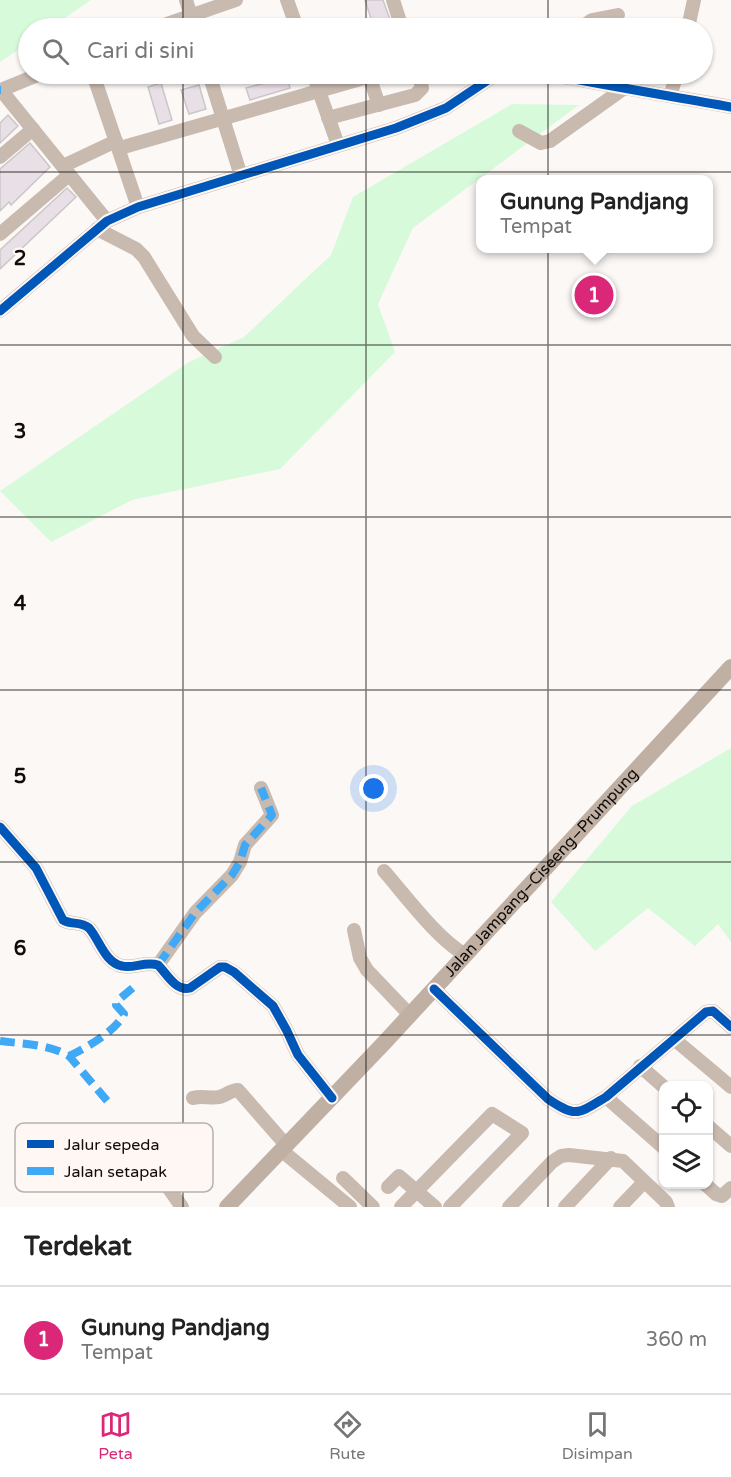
<!DOCTYPE html>
<html lang="id">
<meta charset="utf-8">
<style>
:root{--surface:#fff;--page:#f6f6f6;--text:#222;--muted:#767676;--line:#e0e0e0;--accent:#db2777}
body{margin:0;font-family:"Varela Round",sans-serif;background:var(--page);color:var(--text)}
.controls{position:absolute;right:18px;bottom:18px;display:grid;overflow:hidden;border-radius:12px;box-shadow:0 2px 4px #0004}
.controls button{width:54px;height:54px;display:grid;place-items:center;padding:0;border:0;border-bottom:2px solid var(--line);background:var(--surface);color:var(--text);font:30px sans-serif}
.you{position:absolute;left:374px;top:789px;width:21px;height:21px;margin:-15px;border:4px solid #fff;border-radius:50%;background:#1a73e8;box-shadow:0 0 0 9px #1a73e833}
.badge{display:grid;place-items:center;width:39px;height:39px;border-radius:50%;background:var(--accent);color:#fff;font-size:20px;font-weight:700}
.pin{position:absolute;translate:-50% -50%;border:3px solid #fff;box-shadow:0 2px 6px #0006}
.popup{position:absolute;left:476px;top:175px;width:237px;height:78px;box-sizing:border-box;display:grid;place-content:center;border-radius:12px;background:var(--surface);filter:drop-shadow(0 2px 4px #0005);font-size:20px;white-space:nowrap;color:var(--muted)}
.popup b{font-size:22px;color:var(--text)}
.popup::after{content:'';position:absolute;left:50%;top:100%;margin-left:-12px;border:12px solid transparent;border-top-color:var(--surface)}
.list{margin:0;padding:0;list-style:none}
h2{display:flex;justify-content:space-between;align-items:center;height:78px;margin:0;padding:0 24px;font-size:26px}
h2 small{font-size:20px;font-weight:400;color:var(--muted)}
.list li{display:grid;grid-template-columns:39px 1fr auto;gap:18px;align-items:center;box-sizing:border-box;height:108px;padding:0 24px;border-top:2px solid var(--line)}
.list b{display:block;font-size:22px;white-space:nowrap}
.list p{margin:0;font-size:20px;white-space:nowrap;color:var(--muted)}
.list em{font-size:20px;font-style:normal;color:var(--muted)}
.icon{flex:none;width:33px;height:33px;fill:none;stroke:currentColor;stroke-width:2;stroke-linecap:round;stroke-linejoin:round}
.map{position:relative;flex:none;width:731px;height:1207px;overflow:hidden}
.search{position:absolute;background:var(--surface);box-shadow:0 2px 4px #0004;left:18px;right:18px;top:18px;height:66px;display:flex;align-items:center;gap:15px;box-sizing:border-box;padding:0 21px;border-radius:33px;color:var(--muted);font-size:22px}
.sheet{height:186px;background:var(--surface)}
nav{display:flex;justify-content:space-around;align-items:center;box-sizing:border-box;height:84px;border-top:2px solid var(--line);background:var(--surface);font-size:16px;color:var(--muted)}
nav a{display:grid;justify-items:center;gap:3px}
nav .on{color:var(--accent)}
.map>svg:first-child{display:block}
.green{fill:#d7fbda}
.building{fill:#e9dfe6;stroke:#cac7c8;stroke-width:1.5}
.lines{fill:none;stroke-linecap:round;stroke-linejoin:round}
.minor{stroke:#c9bab0;stroke-width:14}
.major{stroke:#c0b0a4;stroke-width:16}
.quiet{stroke:#3fa9f5;stroke-width:8;stroke-dasharray:15 8;stroke-linecap:butt}
.cycleway-casing{stroke:#fef7f4;stroke-width:13}
.cycleway{stroke:#0057b8;stroke-width:9}
.grid{fill:none;stroke:#100c0a;stroke-width:1.5;stroke-opacity:0.55}
.labels{text-anchor:middle;dominant-baseline:central;stroke-width:4.5;stroke-linejoin:round;paint-order:stroke}
.street-label{font-size:16px;fill:#100c0a;stroke:#fef7f4}
.key{fill:#fef7f4;stroke:#b7b0ae;stroke-width:1.5}
.key-label{font-size:16px;fill:#100c0a}
.grid-label{font-size:20px;text-anchor:middle;font-weight:bold;fill:#100c0a;stroke:#fef7f4;stroke-width:4.5;stroke-linejoin:round;paint-order:stroke}
</style>
<div class="map">
<svg width="731" height="1207" viewBox="0 0 731 1207">
<rect width="100%" height="100%" fill="#fcf8f6"/>
<g class="green">
<path d="M 0,0 L 91,0 L 50,28 L 28,28 L 28,43 L 0,62 Z"/>
<path d="M 512,104 L 579,105 L 413,228 L 378,304 L 395,352 L 280,469 L 132,500 L 51,542 L 0,491 L 189,362 L 244,337 L 331,255 L 353,197 Z"/>
<path d="M 731,748 L 731,942 L 718,924 L 695,946 L 648,908 L 595,951 L 551,902 L 632,806 Z"/>
</g>
<g class="building">
<path d="M 365,0 L 383,0 L 393,28 L 374,28 Z"/>
<path d="M 287,77 L 290,88 L 250,100 L 246,88 Z"/>
<path d="M 161,83 L 172,120 L 159,124 L 148,87 Z"/>
<path d="M 199,85 L 206,109 L 189,114 L 181,90 Z"/>
<path d="M 8,115 L 18,126 L 0,143 L 0,123 Z"/>
<path d="M 30,143 L 50,167 L 11,205 L 9,202 L 0,211 L 0,169 Z"/>
<path d="M 67,188 L 76,197 L 0,269 L 0,250 Z"/>
</g>
<g class="lines">
<g class="minor">
<path d="M 186,0 L 195,28"/>
<path d="M 287,0 L 297,28"/>
<path d="M 393,0 L 402,28"/>
<path d="M 155,28 L 236,0"/>
<path d="M 581,28 L 592,20 L 618,15"/>
<path d="M 688,28 L 694,0"/>
<path d="M 40,74 L 1,90 L 107,221"/>
<path d="M 93,74 L 138,207"/>
<path d="M 209,74 L 241,176"/>
<path d="M 313,74 L 338,145"/>
<path d="M 548,74 C 609,86 670,96 731,107"/>
<path d="M 369,76 L 379,105"/>
<path d="M 670,96 L 677,74"/>
<path d="M 328,118 L 415,95 L 422,88 L 419,74"/>
<path d="M 519,131 L 541,143 L 550,141 L 623,89"/>
<path d="M 120,148 L 378,74"/>
<path d="M 0,157 L 33,129"/>
<path d="M 63,166 L 116,141"/>
<path d="M 97,229 L 136,249 L 144,257 L 193,336 L 215,357"/>
<path d="M 0,234 L 69,175"/>
<path d="M 0,311 L 107,221 L 138,207 L 396,128 L 446,108 L 497,74"/>
<path d="M 0,827 L 36,868 L 63,920 C 70,925 81,921 89,928 C 99,939 105,963 122,966 C 133,969 145,961 158,965 C 167,974 176,992 190,988 L 220,967 L 225,967 L 234,972 L 273,1006 L 287,1031 L 298,1055 L 332,1098"/>
<path d="M 384,871 C 405,895 439,941 466,955"/>
<path d="M 354,930 L 360,958 L 367,970 L 410,1015"/>
<path d="M 158,965 L 195,913 L 232,875 L 240,862 L 245,845 L 272,815 L 261,788"/>
<path d="M 434,989 L 548,1099 C 576,1118 578,1114 606,1097 L 706,1012 L 713,1011 L 731,1027"/>
<path d="M 674,1039 L 731,1087"/>
<path d="M 640,1066 L 664,1087"/>
<path d="M 606,1097 L 664,1148"/>
<path d="M 193,1098 C 202,1095 210,1099 219,1097 C 226,1096 230,1090 238,1090 L 286,1145"/>
<path d="M 708,1126 L 731,1146"/>
<path d="M 119,1140 L 136,1162 L 165,1183 L 182,1207"/>
<path d="M 281,1150 L 350,1207"/>
<path d="M 343,1178 L 373,1207"/>
<path d="M 705,1184 L 716,1194 L 722,1196 L 731,1188"/>
<path d="M 388,1187 L 399,1176 L 435,1207"/>
<path d="M 401,1207 L 492,1114 L 522,1133 L 450,1207"/>
<path d="M 509,1207 L 552,1162 L 561,1156 L 569,1155 L 623,1161 L 666,1202 L 668,1207"/>
<path d="M 565,1207 L 611,1158"/>
<path d="M 620,1207 L 644,1182"/>
</g>
<path class="major" id="s1" d="M 227,1207 L 384,1043 L 731,667"/>
<g class="quiet">
<path d="M 0,90 L 1,90"/>
<path d="M 158,965 L 195,913 L 232,875 L 240,862 L 245,845 L 272,815 L 261,788"/>
<path d="M 0,1041 C 23,1044 49,1044 69,1056 L 109,1103"/>
<path d="M 69,1056 C 86,1048 116,1031 124,1014 L 116,1005 L 116,1002 L 135,986"/>
</g>
<defs>
<g id="cycleway">
<path d="M 548,74 C 609,86 670,96 731,107"/>
<path d="M 0,311 L 107,221 L 138,207 L 396,128 L 446,108 L 497,74"/>
<path d="M 0,827 L 36,868 L 63,920 C 70,925 81,921 89,928 C 99,939 105,963 122,966 C 133,969 145,961 158,965 C 167,974 176,992 190,988 L 220,967 L 225,967 L 234,972 L 273,1006 L 287,1031 L 298,1055 L 332,1098"/>
<path d="M 434,989 L 548,1099 C 576,1118 578,1114 606,1097 L 706,1012 L 713,1011 L 731,1027"/>
</g>
</defs>
<use href="#cycleway" class="cycleway-casing"/>
<use href="#cycleway" class="cycleway"/>
</g>
<path class="grid" d="M 183,0 L 183,28M 366,0 L 366,28M 548,0 L 548,28M 183,74 L 183,1207M 366,74 L 366,1207M 548,74 L 548,1207M 0,172 L 731,172M 0,345 L 731,345M 0,517 L 731,517M 0,690 L 731,690M 0,862 L 731,862M 0,1035 L 731,1035"/>
<g class="labels">
<g class="street-label">
<text stroke="none"><textPath href="#s1" startOffset="459">Jalan Jampang–Ciseeng–Prumpung</textPath></text>
</g>
</g>
<rect x="15" y="1123" width="198" height="69" rx="9" class="key"/>
<rect x="27" y="1140" width="27" height="8" fill="#0057b8"/>
<rect x="27" y="1167" width="27" height="8" fill="#3fa9f5"/>
<g class="key-label">
<text x="64" y="1150">Jalur sepeda</text>
<text x="64" y="1177">Jalan setapak</text>
</g>
<g class="grid-label">
<text x="20" y="265">2</text>
<text x="20" y="438">3</text>
<text x="20" y="610">4</text>
<text x="20" y="783">5</text>
<text x="20" y="955">6</text>
</g>
</svg>
<div class="controls">
<button><svg class="icon" aria-label="locate" viewBox="0 0 24 24"><circle cx="12" cy="12" r="6"/><path d="M12 2v4M12 18v4M2 12h4M18 12h4"/></svg></button>
<button><svg class="icon" aria-label="layers" viewBox="0 0 24 24"><path d="M12 4l9 5-9 5-9-5zM3 14l9 5 9-5"/></svg></button>
</div>
<div class="you"></div>
<div class="pin badge" style="left:594px;top:295px">1</div>
<div class="popup"><b>Gunung Pandjang</b>Tempat</div>
<div class="search"><svg class="icon" aria-label="search" viewBox="0 0 24 24"><circle cx="10" cy="10" r="6"/><path d="M15 15l6 6"/></svg>Cari di sini</div>
</div>
<section class="sheet">
<h2>Terdekat<small></small></h2>
<ul class="list">
<li><span class="badge">1</span><div><b>Gunung Pandjang</b><p>Tempat</p></div><em>360 m</em></li>
</ul>
</section>
<nav>
<a class="on"><svg class="icon" aria-label="map" viewBox="0 0 24 24"><path d="M3 6l6-2 6 2 6-2v14l-6 2-6-2-6 2zM9 4v14M15 6v14"/></svg>Peta</a>
<a><svg class="icon" aria-label="directions" viewBox="0 0 24 24"><path d="M12 3l9 9-9 9-9-9zM9 14v-3h6M13 9l2 2-2 2"/></svg>Rute</a>
<a><svg class="icon" aria-label="saved" viewBox="0 0 24 24"><path d="M7 4h10v16l-5-4-5 4z"/></svg>Disimpan</a>
</nav>
